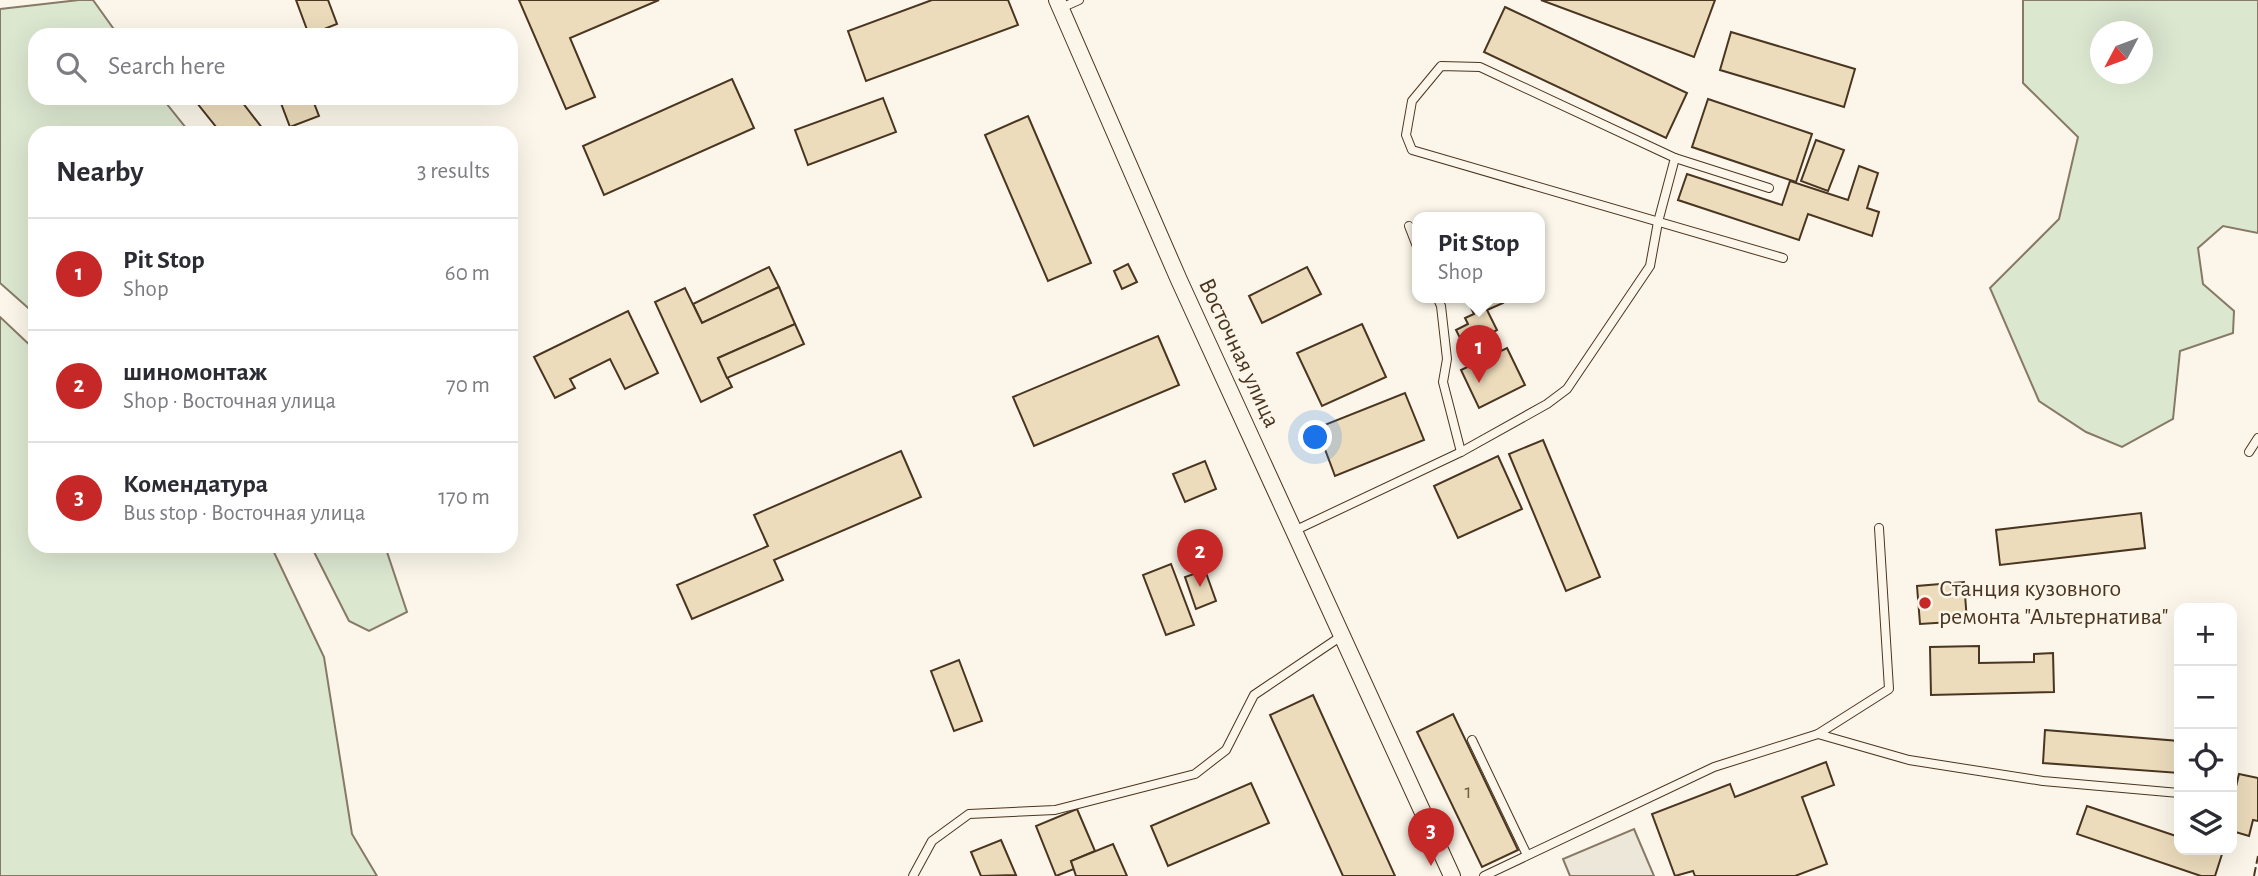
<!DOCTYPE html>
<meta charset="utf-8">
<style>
:root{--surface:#fff;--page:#f7f7f7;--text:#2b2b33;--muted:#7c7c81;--line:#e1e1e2;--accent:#c62828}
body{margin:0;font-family:"Alegreya Sans",sans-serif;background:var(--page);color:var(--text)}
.controls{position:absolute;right:21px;bottom:21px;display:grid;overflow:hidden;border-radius:14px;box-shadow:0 7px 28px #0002}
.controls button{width:63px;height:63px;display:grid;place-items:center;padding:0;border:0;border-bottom:2px solid var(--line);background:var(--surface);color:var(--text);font:35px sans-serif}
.compass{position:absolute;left:2090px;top:21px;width:63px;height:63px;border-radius:50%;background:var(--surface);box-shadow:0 7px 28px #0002;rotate:229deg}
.you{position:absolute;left:1316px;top:438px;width:24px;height:24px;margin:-18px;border:5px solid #fff;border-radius:50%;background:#1a73e8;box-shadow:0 0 0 10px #1a73e833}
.badge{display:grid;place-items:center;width:46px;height:46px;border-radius:50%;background:var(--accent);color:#fff;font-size:23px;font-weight:700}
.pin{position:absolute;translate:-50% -58px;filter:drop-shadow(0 2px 4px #0008)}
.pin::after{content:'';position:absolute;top:37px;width:24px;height:21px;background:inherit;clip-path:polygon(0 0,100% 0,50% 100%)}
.popup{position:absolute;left:1412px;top:212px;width:133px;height:91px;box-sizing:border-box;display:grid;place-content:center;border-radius:14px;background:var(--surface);filter:drop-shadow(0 2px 5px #0005);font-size:23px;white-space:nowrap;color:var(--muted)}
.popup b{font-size:26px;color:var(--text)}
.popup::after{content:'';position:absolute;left:50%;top:100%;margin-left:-14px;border:14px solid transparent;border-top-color:var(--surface)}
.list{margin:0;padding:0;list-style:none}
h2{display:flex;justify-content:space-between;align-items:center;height:91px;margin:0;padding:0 28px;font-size:30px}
h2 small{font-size:23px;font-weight:400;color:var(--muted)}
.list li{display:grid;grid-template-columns:46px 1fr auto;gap:21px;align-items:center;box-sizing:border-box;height:112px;padding:0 28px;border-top:2px solid var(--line)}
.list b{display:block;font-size:26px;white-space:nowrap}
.list p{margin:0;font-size:23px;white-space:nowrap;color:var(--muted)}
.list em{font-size:23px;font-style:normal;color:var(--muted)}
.icon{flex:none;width:38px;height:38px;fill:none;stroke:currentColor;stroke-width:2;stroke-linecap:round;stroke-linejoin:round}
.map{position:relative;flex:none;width:2258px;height:876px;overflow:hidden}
.search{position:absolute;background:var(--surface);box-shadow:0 7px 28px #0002;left:28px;top:28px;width:490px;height:77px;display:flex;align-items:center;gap:18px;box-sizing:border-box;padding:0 24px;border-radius:21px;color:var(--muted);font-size:26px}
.panel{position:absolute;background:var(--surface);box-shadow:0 7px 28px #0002;left:28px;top:126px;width:490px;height:427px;border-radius:21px}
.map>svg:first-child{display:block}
.green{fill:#dce7d0;stroke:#887966;stroke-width:2;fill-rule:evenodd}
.parking{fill:#ede7d9;stroke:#887966;stroke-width:2}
.building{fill:#ecdcbc;stroke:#4a3520;stroke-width:2}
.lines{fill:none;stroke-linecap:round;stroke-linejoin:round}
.service-casing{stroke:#4a3520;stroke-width:10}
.minor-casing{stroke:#4a3520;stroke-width:18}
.service{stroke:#fbf6e9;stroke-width:8}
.minor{stroke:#fbf6e9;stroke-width:16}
.fence{stroke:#4a3520;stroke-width:2;stroke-dasharray:9 3.5;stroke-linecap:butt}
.poi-dot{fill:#c62828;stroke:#fbf6e9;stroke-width:2.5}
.labels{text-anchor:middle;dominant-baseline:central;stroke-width:5;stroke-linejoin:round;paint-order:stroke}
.number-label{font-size:21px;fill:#725f47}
.street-label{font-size:24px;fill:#4a3520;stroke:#fbf6e9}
.poi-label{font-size:24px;fill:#4a3520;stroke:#fbf6e9;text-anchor:start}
</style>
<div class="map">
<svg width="2258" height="876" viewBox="0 0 2258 876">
<rect width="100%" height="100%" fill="#fbf6e9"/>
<g class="green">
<path d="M 79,0 L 93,0 L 118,35 L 35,35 L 35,98 L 162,98 L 190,133 L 35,133 L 35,314 L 0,283 L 0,9 Z"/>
<path d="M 2023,0 L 2258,0 L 2258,233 L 2223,226 L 2198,248 L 2203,284 L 2234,311 L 2233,333 L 2180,351 L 2173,419 L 2122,447 L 2086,432 L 2039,401 L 1990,288 L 2059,219 L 2078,137 L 2023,83 ZM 2100,32 L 2142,32 L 2142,74 L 2100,74 Z"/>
<path d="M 0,317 L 35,350 L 35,546 L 271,546 L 324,657 L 352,834 L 377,876 L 0,876 Z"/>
<path d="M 311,546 L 385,546 L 407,612 L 369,631 L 349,621 Z"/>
</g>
<path class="parking" d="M 1634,829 L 1654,876 L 1570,876 L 1563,859 Z"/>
<g class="building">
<path d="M 296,0 L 328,0 L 337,24 L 309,35 Z"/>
<path d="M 519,0 L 659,0 L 570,38 L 595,97 L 566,109 Z"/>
<path d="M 932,0 L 1008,0 L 1018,25 L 866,81 L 848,31 Z"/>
<path d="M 1541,0 L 1715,0 L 1694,57 Z"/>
<path d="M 1505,7 L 1687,93 L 1666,138 L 1484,52 Z"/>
<path d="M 1731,32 L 1855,69 L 1844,107 L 1720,70 Z"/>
<path d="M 732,79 L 754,128 L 604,195 L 583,146 Z"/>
<path d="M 193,98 L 239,98 L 266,133 L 221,133 Z"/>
<path d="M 279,98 L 312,98 L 319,116 L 290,127 Z"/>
<path d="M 883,98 L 896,132 L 808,165 L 795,130 Z"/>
<path d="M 1708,99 L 1812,134 L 1796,182 L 1692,147 Z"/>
<path d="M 1028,116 L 1091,263 L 1048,281 L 985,135 Z"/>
<path d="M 1816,140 L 1844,150 L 1828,191 L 1801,181 Z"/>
<path d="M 1859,166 L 1878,173 L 1867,208 L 1879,212 L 1872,236 L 1808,214 L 1799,240 L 1678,200 L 1687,174 L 1782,205 L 1790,181 L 1848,200 Z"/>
<path d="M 1128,264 L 1137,282 L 1122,289 L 1114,271 Z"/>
<path d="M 769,267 L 779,287 L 702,323 L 693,304 Z"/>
<path d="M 1307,267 L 1321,294 L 1262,323 L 1249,296 Z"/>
<path d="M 779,287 L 795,324 L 718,358 L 732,387 L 701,402 L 655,302 L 685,288 L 702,323 Z"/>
<path d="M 1466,297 L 1500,297 L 1503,303 L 1487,310 L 1497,330 L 1486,336 L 1495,354 L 1473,364 L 1456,330 L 1468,324 L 1465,318 L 1474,314 Z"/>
<path d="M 628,311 L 658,373 L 625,389 L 610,359 L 570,379 L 575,388 L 555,398 L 534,357 Z"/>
<path d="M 795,324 L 804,344 L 727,378 L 718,358 Z"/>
<path d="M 1362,324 L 1386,377 L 1322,406 L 1297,353 Z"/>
<path d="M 1158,336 L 1179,385 L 1034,446 L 1013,397 Z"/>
<path d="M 1507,348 L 1525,385 L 1479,408 L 1461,370 Z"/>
<path d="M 1405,393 L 1424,440 L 1335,476 L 1317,428 Z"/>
<path d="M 1543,440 L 1600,577 L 1566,591 L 1509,454 Z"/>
<path d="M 901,451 L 921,497 L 774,560 L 783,580 L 692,619 L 677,585 L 768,546 L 754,515 Z"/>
<path d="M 1498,456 L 1522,509 L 1458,538 L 1434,486 Z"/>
<path d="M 1205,461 L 1216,489 L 1185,502 L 1173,474 Z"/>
<path d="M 2141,513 L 2145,548 L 2000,565 L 1996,530 Z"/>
<path d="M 1171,564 L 1194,625 L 1166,635 L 1143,575 Z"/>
<path d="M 1205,570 L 1216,601 L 1196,609 L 1185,577 Z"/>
<path d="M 1964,582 L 1967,621 L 1920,624 L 1917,586 Z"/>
<path d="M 1979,646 L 1979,663 L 2034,662 L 2034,654 L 2053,653 L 2054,692 L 1931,695 L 1930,647 Z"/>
<path d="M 959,660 L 982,721 L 954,731 L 931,671 Z"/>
<path d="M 1313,695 L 1395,876 L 1343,876 L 1270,715 Z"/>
<path d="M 1453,714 L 1518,850 L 1482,867 L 1417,732 Z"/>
<path d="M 2045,730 L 2179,741 L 2179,773 L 2043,763 Z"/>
<path d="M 1826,762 L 1834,785 L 1802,797 L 1827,864 L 1795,876 L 1695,876 L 1693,871 L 1675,876 L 1652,814 L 1730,784 L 1735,797 Z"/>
<path d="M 2239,774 L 2258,778 L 2258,821 L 2253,820 L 2249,836 L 2232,831 L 2232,803 Z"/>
<path d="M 1251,783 L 1269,823 L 1168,866 L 1151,826 Z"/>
<path d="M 2087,806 L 2179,837 L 2179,850 L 2223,851 L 2215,876 L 2201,876 L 2077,834 Z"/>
<path d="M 1077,809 L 1095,851 L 1071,861 L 1074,869 L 1056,876 L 1036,826 Z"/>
<path d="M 1001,840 L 1016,875 L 981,876 L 971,852 Z"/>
<path d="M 1113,844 L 1127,876 L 1076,876 L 1071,861 Z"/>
</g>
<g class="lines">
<defs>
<g id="service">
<path d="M 1061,8 L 1079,0"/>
<path d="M 1675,158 L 1769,188"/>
<path d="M 1409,226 L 1418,249"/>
<path d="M 1437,297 L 1441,306 L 1447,359 L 1443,382 L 1461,452"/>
<path d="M 2249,452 L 2258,438"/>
<path d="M 1296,530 L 1461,452 L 1547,404 L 1567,389 L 1650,266 L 1658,222 L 1675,158 L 1480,67 L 1441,66 L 1412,101 L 1406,135 L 1412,150 L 1783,258"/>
<path d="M 1818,734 L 1909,760 L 2043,781 L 2179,793"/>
<path d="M 1472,740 L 1527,855"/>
<path d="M 913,876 L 932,841 L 969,814 L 1055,810 L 1195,774 L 1226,750 L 1254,695 L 1343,635"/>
<path d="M 1484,876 L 1714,767 L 1818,734 L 1889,689 L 1879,528"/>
</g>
<path id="minor" d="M 1057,0 L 1179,280 L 1452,876"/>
</defs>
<use href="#service" class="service-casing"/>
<use href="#minor" class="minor-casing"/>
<use href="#service" class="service"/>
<use href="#minor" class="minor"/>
<path class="fence" d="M 2254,876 L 2258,856"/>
</g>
<circle class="poi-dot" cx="1925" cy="603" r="7"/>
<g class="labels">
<g class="number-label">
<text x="1468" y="791">1</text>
</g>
<g class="street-label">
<text transform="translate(1239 353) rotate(65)">Восточная улица</text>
</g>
<g class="poi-label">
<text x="1939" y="589">Станция кузовного<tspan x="1939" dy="28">ремонта "Альтернатива"</tspan></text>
</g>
</g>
</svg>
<div class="controls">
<button>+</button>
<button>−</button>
<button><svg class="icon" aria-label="locate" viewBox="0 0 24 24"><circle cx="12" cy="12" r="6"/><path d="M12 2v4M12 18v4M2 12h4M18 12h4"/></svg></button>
<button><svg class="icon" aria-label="layers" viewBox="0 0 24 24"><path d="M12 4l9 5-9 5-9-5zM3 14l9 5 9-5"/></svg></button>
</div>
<svg class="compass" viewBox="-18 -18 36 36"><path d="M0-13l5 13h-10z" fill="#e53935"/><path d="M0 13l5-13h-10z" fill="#7c7c81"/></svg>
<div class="you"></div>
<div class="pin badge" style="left:1479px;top:383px">1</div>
<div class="popup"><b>Pit Stop</b>Shop</div>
<div class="pin badge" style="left:1200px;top:587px">2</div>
<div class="pin badge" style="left:1431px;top:866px">3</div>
<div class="search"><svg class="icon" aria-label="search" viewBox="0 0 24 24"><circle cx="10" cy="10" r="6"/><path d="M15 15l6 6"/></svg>Search here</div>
<section class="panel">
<h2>Nearby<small>3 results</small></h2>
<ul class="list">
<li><span class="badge">1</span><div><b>Pit Stop</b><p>Shop</p></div><em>60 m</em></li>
<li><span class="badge">2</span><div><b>шиномонтаж</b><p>Shop · Восточная улица</p></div><em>70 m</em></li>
<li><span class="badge">3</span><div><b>Комендатура</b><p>Bus stop · Восточная улица</p></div><em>170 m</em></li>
</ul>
</section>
</div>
